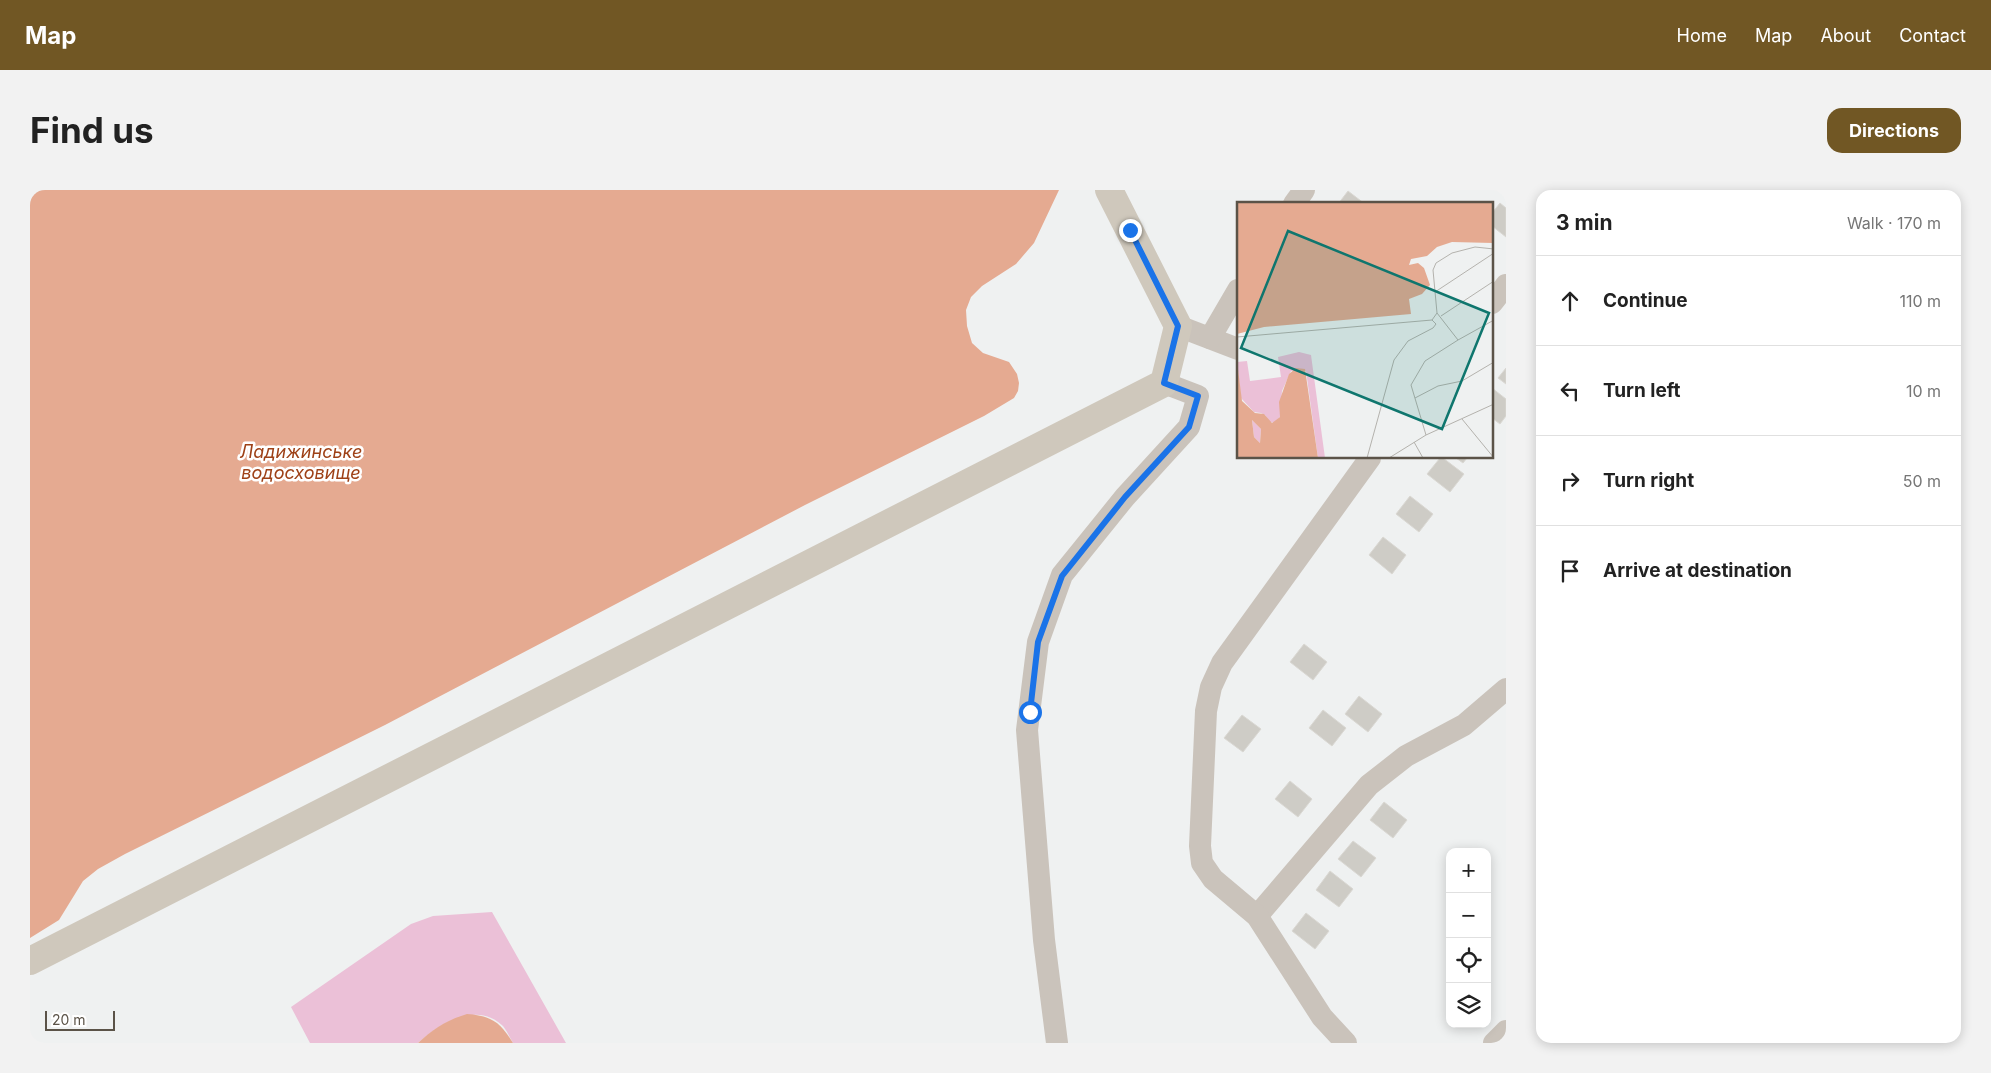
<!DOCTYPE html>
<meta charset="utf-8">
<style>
:root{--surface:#fff;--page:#f2f2f2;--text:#222;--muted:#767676;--line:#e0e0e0;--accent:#715724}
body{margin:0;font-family:Inter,sans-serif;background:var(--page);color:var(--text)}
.controls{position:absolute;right:15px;bottom:15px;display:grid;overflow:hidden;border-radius:10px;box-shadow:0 2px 12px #0003}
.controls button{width:45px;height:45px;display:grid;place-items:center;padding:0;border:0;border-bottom:1px solid var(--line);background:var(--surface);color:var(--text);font:25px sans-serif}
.scale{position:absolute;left:15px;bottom:12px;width:70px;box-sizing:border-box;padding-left:5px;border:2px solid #5b5348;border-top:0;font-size:14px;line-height:18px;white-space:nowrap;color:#5b5348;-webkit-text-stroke:4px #fff;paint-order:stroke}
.stop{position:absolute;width:15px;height:15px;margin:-11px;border:4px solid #1a73e8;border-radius:50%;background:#fff}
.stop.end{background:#1a73e8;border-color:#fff;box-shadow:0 1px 5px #0008}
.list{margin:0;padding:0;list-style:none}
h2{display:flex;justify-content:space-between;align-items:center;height:65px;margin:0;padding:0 20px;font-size:21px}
h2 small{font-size:16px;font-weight:400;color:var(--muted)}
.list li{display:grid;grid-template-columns:32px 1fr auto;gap:15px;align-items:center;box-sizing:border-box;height:90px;padding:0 20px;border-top:1px solid var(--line)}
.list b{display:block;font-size:19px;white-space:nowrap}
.list em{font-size:16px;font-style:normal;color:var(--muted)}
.icon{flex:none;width:28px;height:28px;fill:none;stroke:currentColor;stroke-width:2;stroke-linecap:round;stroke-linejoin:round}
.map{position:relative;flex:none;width:1476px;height:853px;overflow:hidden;border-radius:15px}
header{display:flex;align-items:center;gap:30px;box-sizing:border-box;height:70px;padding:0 25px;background:var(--accent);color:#fff}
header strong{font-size:24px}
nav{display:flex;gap:28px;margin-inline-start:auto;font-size:18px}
.intro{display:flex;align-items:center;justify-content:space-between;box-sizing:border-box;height:120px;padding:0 30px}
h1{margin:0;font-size:35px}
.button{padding:12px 22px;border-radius:15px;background:var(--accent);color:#fff;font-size:18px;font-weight:700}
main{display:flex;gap:30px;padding:0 30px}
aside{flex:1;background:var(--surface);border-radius:15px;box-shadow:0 2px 12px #0003}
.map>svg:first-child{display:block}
.green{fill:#ebc0d7}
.water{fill:#e5aa91}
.building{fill:#ceccc6;stroke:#dad8d3}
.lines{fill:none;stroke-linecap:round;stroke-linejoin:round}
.street{stroke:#cac3bb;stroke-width:22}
.secondary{stroke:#cfc8bc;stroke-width:28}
.route{stroke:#1a73e8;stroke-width:6}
.labels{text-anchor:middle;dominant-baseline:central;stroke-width:5;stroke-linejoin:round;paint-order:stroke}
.water-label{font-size:18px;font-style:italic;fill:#9e4117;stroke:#fff}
.inset-road{fill:none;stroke:#b4b2ad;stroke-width:1}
.view{fill:#0f766e;fill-opacity:0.15;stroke:#0f766e;stroke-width:2.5}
.inset-edge{fill:none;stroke:#5b5348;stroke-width:2.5}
</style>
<header>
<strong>Map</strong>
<nav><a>Home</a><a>Map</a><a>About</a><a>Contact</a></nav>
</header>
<div class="intro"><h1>Find us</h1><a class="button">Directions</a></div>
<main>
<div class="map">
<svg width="1476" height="853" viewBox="0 0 1476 853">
<rect width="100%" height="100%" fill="#eff1f1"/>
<path class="green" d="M 462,722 L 536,853 L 483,853 C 480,848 477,841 473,836 C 447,811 410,833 388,853 L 280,853 L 261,817 L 381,734 L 403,726 Z"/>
<g class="water">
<path d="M 0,0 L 1029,0 L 1004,53 L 986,74 L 952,96 L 941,107 L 936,120 L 937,136 L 942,153 L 953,163 L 979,172 L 987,184 L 989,193 L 988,201 L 984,208 L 954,226 L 775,315 L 355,535 L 95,664 L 68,679 L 53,691 L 29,730 L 0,748 Z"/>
<path d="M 437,824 C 462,826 470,832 483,853 L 388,853 C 403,839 417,830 437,824 Z"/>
</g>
<g class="building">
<path d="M 1318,1 L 1335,14 L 1308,14 Z"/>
<path d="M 1470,13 L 1476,18 L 1476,47 L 1462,36 L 1462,23 Z"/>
<path d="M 1476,178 L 1476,194 L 1468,188 Z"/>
<path d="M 1462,198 L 1476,209 L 1476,226 L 1470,234 L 1462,228 Z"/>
<path d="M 1410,268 L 1413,268 L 1434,284 L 1420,302 L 1397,284 Z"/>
<path d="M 1426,268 L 1437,268 L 1433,273 Z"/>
<path d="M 1380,306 L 1403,324 L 1389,342 L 1366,324 Z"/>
<path d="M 1353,347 L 1376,365 L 1362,384 L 1339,365 Z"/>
<path d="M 1274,454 L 1297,472 L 1283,490 L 1260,472 Z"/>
<path d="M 1329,506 L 1352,524 L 1338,542 L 1315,524 Z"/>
<path d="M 1293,520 L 1316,538 L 1302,556 L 1279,538 Z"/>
<path d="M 1212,525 L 1231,539 L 1213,562 L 1194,548 Z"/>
<path d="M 1260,591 L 1282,609 L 1268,627 L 1245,609 Z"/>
<path d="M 1354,612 L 1377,630 L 1363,648 L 1340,630 Z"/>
<path d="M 1323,651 L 1346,668 L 1331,687 L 1308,669 Z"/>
<path d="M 1300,681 L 1323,699 L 1309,717 L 1286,700 Z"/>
<path d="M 1276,723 L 1299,741 L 1285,759 L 1262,741 Z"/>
</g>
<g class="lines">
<g class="street">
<path d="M 1264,14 L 1274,0"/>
<path d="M 1462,113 L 1476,95"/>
<path d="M 1148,136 L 1208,159"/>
<path d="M 1180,148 L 1208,100"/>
<path d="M 1227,726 L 1339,595 L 1376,566 L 1434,535 L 1476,499"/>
<path d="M 1027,853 L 1014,750 L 997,540 L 1008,452 L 1032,385 L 1095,307 L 1159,237 L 1168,206 L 1134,193"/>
<path d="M 1316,853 L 1292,827 L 1227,726 L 1183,689 L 1172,673 L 1170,656 L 1176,521 L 1181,497 L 1192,473 L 1340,268"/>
<path d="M 1464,853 L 1476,841"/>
</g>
<path class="secondary" d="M 0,771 L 1134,193 L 1148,136 L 1079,0"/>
</g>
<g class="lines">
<path class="route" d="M 1000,522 L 1008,452 L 1032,386 L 1095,307 L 1159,237 L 1168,206 L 1134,193 L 1148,136 L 1100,40"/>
</g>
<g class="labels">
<g class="water-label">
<text x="271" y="261">Ладижинське<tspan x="271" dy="21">водосховище</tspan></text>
</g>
</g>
<g transform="translate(1207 12)">
<rect width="256" height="256" fill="#eff1f1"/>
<path d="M 62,150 L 74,153 L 88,256 L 81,256 L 69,169 L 54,169 L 45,189 L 43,215 L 37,221 L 30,219 L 29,214 L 24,211 L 17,210 L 4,196 L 0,160 L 10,159 L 13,179 L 44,175 L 41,155 ZM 15,218 L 24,227 L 23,241 L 17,235 Z" fill="#ebc0d7"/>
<path d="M 0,0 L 256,0 L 256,41 L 215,40 L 200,45 L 190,54 L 174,57 L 172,63 L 181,61 L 187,66 L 193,83 L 185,92 L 172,97 L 174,112 L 27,125 L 0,132 ZM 0,159 L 5,199 L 18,211 L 27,212 L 35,221 L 43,215 L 42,200 L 52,172 L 59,166 L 68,167 L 81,256 L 0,256 ZM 15,218 L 24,227 L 23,241 L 17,235 Z" fill="#e5aa91" fill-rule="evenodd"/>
<path class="inset-road" d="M 198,90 L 257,51M 204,114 L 257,79M 0,135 L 195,118 L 200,111 L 196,68 L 199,61 L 215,51 L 238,45 L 257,47M 221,138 L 257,118M 178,196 L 201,184 L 225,179 L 257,160M 225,217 L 257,256M 189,233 L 257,202M 177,240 L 186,256M 130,256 L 157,158 L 171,139 L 196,126 L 199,122 L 195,118M 152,256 L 189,233 L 174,183 L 188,159 L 221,138 L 200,111"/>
<path class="view" d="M 51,29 L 252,111 L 205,227 L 4,146 Z"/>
<rect width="256" height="256" class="inset-edge"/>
</g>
</svg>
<div class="controls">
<button>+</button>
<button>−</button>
<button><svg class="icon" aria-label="locate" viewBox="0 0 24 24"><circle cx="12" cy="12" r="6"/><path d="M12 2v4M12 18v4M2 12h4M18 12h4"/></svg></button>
<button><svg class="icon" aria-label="layers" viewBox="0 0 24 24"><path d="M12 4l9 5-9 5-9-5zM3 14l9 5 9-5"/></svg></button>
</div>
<div class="scale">20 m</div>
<div class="stop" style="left:1000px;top:522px"></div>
<div class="stop end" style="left:1100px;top:40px"></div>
</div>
<aside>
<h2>3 min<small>Walk · 170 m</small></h2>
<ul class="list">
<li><svg class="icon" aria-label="ahead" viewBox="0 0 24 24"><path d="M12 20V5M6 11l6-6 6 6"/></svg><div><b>Continue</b></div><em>110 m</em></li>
<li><svg class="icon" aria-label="left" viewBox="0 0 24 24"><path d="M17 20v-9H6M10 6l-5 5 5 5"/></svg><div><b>Turn left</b></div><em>10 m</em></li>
<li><svg class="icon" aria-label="right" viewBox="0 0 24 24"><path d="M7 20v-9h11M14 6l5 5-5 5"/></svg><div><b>Turn right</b></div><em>50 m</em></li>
<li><svg class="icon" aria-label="arrive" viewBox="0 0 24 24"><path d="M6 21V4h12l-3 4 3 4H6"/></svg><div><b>Arrive at destination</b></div></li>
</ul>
</aside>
</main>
